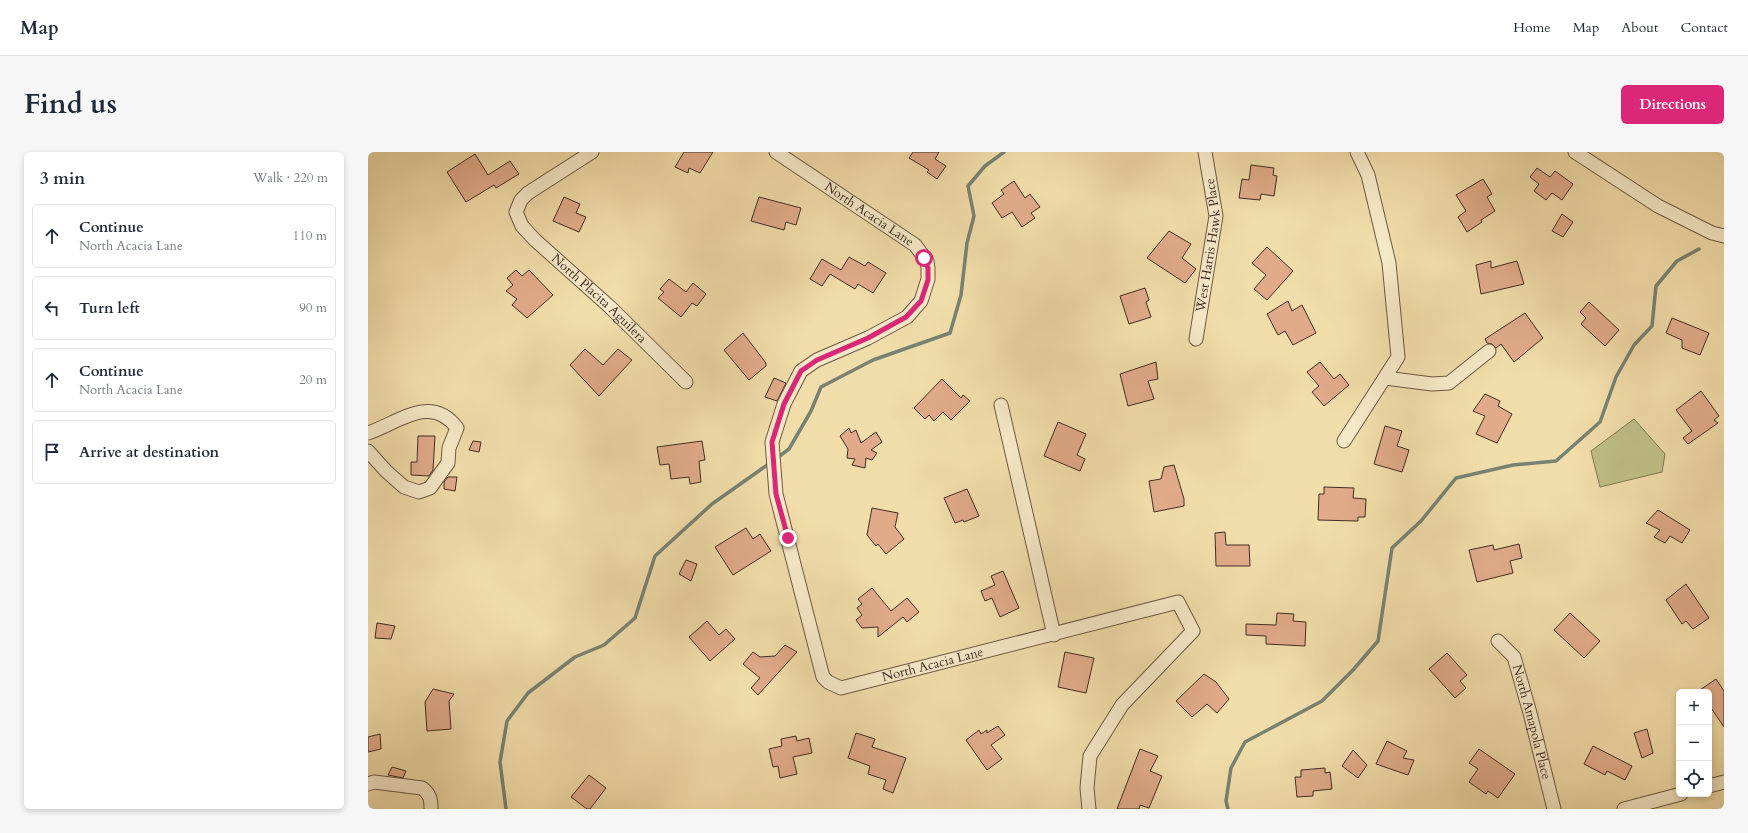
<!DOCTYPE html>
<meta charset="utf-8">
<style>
:root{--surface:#fff;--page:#f6f6f7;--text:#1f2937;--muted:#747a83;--line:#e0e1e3;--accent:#db2777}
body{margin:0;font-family:Cardo,serif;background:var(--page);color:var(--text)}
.controls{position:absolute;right:12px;bottom:12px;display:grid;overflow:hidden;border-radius:6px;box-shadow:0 2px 6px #0003}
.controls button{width:36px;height:36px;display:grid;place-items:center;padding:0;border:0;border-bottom:1px solid var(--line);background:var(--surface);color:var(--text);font:20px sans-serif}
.stop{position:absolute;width:12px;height:12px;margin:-9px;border:3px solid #db2777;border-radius:50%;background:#fff}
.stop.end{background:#db2777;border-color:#fff;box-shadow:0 1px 4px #0008}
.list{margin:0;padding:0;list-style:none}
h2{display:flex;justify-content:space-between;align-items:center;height:52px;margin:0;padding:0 16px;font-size:17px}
h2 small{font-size:13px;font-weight:400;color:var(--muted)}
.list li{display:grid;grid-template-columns:26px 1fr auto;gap:12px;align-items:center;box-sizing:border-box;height:64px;margin:0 8px 8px;padding:0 8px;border:1px solid var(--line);border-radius:6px}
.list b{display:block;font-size:15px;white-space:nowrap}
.list p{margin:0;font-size:13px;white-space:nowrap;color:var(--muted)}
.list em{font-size:13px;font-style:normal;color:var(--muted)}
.icon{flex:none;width:22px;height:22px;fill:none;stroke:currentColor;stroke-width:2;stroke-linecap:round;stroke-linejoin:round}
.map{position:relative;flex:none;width:1356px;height:657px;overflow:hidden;border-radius:6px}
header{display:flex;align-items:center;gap:24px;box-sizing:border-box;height:56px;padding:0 20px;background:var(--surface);border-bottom:1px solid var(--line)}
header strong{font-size:19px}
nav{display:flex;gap:22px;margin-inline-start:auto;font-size:14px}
.intro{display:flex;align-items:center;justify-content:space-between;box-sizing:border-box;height:96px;padding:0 24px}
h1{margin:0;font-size:28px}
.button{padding:10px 18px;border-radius:6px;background:var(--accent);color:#fff;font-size:14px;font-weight:700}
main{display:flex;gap:24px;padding:0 24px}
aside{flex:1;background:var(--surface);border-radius:6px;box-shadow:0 2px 6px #0003}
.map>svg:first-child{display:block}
.green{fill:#bfbf85;stroke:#807654}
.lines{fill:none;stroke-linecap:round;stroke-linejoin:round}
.stream{stroke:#778273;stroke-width:3.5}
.building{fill:#e1ab89;stroke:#412c23}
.minor-casing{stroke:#6d5845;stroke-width:15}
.minor{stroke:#f6e9c8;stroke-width:13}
.route{stroke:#db2777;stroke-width:5}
.labels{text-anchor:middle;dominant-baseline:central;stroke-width:4;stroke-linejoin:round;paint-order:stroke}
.street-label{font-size:13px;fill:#412c23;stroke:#f6e9c8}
</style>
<header>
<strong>Map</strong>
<nav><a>Home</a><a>Map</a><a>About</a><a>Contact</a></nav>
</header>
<div class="intro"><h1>Find us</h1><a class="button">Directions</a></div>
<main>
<aside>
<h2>3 min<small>Walk · 220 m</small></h2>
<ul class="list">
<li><svg class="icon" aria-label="ahead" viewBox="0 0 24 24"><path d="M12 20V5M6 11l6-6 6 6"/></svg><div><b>Continue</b><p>North Acacia Lane</p></div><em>110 m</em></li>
<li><svg class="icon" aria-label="left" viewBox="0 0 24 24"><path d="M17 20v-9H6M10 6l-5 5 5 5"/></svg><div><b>Turn left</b></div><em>90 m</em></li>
<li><svg class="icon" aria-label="ahead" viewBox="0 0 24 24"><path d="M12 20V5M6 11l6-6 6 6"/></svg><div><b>Continue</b><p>North Acacia Lane</p></div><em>20 m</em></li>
<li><svg class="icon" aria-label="arrive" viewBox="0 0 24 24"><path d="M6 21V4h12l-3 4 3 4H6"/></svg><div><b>Arrive at destination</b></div></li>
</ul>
</aside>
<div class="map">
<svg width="1356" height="657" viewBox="0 0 1356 657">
<rect width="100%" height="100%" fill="#f1ddaa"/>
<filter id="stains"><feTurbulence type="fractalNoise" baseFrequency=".005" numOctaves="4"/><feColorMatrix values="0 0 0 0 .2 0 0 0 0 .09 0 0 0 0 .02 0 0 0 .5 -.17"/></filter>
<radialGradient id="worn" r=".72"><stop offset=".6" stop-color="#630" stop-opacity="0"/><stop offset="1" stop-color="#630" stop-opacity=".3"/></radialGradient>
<path class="green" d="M 1266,267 L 1297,302 L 1294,320 L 1232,335 L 1223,299 Z"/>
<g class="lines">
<g class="stream">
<path d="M 409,306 L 421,297 L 443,259 L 453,235 L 505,208 L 582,181 L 593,143 L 599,91 L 606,64 L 600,34 L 617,14 L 636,0"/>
<path d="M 138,657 L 132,610 L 139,569 L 160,541 L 207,505 L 236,493 L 267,466 L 287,404 L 344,352 L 402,311"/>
<path d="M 860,657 L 858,649 L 863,616 L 877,590 L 954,549 L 985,518 L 1010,489 L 1024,396 L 1053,369 L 1088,326 L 1145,313 L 1188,309 L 1232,270 L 1248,225 L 1266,193 L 1284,174 L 1288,134 L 1309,109 L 1331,97"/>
</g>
</g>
<g class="building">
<path d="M 316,0 L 345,0 L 332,21 L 321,16 L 320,21 L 307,15 Z"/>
<path d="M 545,0 L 571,0 L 567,7 L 578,14 L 569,27 L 559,20 L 561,18 L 541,6 Z"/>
<path d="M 107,2 L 120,23 L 142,9 L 151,22 L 128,36 L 126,33 L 98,50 L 79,20 Z"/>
<path d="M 883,13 L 906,16 L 905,23 L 909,24 L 906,44 L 893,42 L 892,48 L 871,46 L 874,27 L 881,28 Z"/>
<path d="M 1169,16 L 1182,25 L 1187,19 L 1205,32 L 1194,48 L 1184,41 L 1178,48 L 1166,39 L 1171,32 L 1162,25 Z"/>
<path d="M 1115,27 L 1124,42 L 1119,45 L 1127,59 L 1113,68 L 1114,70 L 1099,80 L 1090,65 L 1098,59 L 1088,43 Z"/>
<path d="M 646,29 L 657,46 L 662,42 L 672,55 L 663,61 L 667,66 L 654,75 L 644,60 L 634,66 L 624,51 L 636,42 L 633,38 Z"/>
<path d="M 196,45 L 212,52 L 208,61 L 218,65 L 211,80 L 185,69 Z"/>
<path d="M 391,45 L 433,56 L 428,73 L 418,70 L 416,78 L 383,69 Z"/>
<path d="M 1194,62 L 1205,70 L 1195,85 L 1184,79 Z"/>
<path d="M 801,79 L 823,92 L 814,106 L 828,117 L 817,131 L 779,106 Z"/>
<path d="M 899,95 L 925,119 L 899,148 L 886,137 L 898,123 L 884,111 Z"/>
<path d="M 481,105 L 497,114 L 500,110 L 518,121 L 505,141 L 490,132 L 487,137 L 462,122 L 454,134 L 442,127 L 454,107 L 473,118 Z"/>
<path d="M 1123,109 L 1123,116 L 1149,109 L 1156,132 L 1113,142 L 1108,113 Z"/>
<path d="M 148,118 L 154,124 L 161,118 L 185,143 L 159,166 L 144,153 L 149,147 L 138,139 L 145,133 L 139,126 Z"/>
<path d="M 301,127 L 318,140 L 325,131 L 338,142 L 329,154 L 324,151 L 313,165 L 290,146 L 296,140 L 292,137 Z"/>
<path d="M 777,136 L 781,148 L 778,150 L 783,165 L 761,172 L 752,144 Z"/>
<path d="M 920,149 L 924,159 L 934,153 L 948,181 L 925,193 L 917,179 L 910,183 L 899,162 Z"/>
<path d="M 1221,150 L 1251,178 L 1237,194 L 1213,172 L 1218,166 L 1212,160 Z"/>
<path d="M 1157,161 L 1175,186 L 1146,210 L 1133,192 L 1128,196 L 1124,192 L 1119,191 L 1117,187 Z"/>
<path d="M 1304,166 L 1341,181 L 1332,203 L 1314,196 L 1314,188 L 1298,181 Z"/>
<path d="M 375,181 L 398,211 L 398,214 L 381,228 L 356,198 Z"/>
<path d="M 217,197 L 235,213 L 250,197 L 264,208 L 231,244 L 202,213 Z"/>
<path d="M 788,210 L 790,227 L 780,229 L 786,247 L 760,254 L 752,222 Z"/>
<path d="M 952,210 L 966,227 L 972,222 L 981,233 L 956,254 L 944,240 L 951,234 L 939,220 Z"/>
<path d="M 406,226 L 418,231 L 409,249 L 397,245 Z"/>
<path d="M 574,227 L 593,246 L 595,243 L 602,249 L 583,268 L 575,260 L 566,269 L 561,263 L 557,267 L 546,256 Z"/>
<path d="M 1333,239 L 1351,264 L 1346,268 L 1350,271 L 1320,292 L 1315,286 L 1324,279 L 1308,258 Z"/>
<path d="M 1117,242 L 1132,249 L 1130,254 L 1144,262 L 1129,291 L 1108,282 L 1117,264 L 1105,259 Z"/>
<path d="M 690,270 L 718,282 L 709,303 L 717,307 L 712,319 L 676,304 Z"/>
<path d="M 1017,274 L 1034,279 L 1029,294 L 1041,298 L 1034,320 L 1006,312 Z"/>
<path d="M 481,276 L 483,281 L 488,278 L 493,291 L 508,280 L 514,290 L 503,298 L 509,301 L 504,308 L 498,306 L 497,316 L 484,313 L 487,307 L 479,306 L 480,297 L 472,284 Z"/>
<path d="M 50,284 L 67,284 L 65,318 L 61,324 L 43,323 L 43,310 L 49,310 Z"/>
<path d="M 105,289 L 113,290 L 111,300 L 101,298 Z"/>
<path d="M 334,289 L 337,308 L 331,309 L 333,330 L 322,332 L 321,325 L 303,327 L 301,312 L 292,313 L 289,295 Z"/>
<path d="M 806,313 L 816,347 L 816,354 L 786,360 L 781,329 L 793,327 L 796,315 Z"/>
<path d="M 80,325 L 89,325 L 87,339 L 76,337 L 76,330 Z"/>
<path d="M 956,335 L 986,336 L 985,346 L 998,347 L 997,365 L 990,365 L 990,369 L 950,368 L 951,342 L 956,342 Z"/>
<path d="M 599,337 L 611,364 L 596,370 L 595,368 L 587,371 L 576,346 Z"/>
<path d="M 504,356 L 530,361 L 527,375 L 536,387 L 518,402 L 510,392 L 508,394 L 499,383 Z"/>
<path d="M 1290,358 L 1322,378 L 1314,391 L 1302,384 L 1297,391 L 1286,385 L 1292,378 L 1278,371 Z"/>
<path d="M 378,376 L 385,387 L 392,382 L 403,399 L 365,423 L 347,395 Z"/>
<path d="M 857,380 L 858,393 L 881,393 L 882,414 L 848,414 L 847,381 Z"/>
<path d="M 1151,392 L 1154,406 L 1142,409 L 1145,421 L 1109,430 L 1101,398 L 1125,393 L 1126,398 Z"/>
<path d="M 318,408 L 329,412 L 323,429 L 311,422 Z"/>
<path d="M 635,419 L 651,456 L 632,465 L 624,446 L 617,449 L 613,439 L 627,433 L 623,424 Z"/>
<path d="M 1318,432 L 1341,466 L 1325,477 L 1318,469 L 1314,472 L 1298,448 Z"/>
<path d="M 504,436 L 523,459 L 539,446 L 551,460 L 539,470 L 535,465 L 510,485 L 510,475 L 494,476 L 488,468 L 494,463 L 489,456 L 494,452 L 490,447 Z"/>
<path d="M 909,461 L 926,462 L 925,469 L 938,470 L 937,494 L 898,492 L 898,484 L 878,483 L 878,472 L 908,473 Z"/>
<path d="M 1202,461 L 1232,489 L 1216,506 L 1186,478 Z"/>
<path d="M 339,469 L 351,483 L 358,477 L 367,487 L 342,509 L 321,485 Z"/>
<path d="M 9,471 L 27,474 L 23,487 L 7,486 Z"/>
<path d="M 417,493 L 429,500 L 390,543 L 383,536 L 392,526 L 375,512 L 385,500 L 392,505 L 407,504 Z"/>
<path d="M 697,500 L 726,506 L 718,541 L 690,535 Z"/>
<path d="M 1079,501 L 1099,523 L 1092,529 L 1098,536 L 1087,546 L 1061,517 Z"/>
<path d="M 836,522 L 848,530 L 861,547 L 849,561 L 839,552 L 824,565 L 808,549 Z"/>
<path d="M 1348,527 L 1356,539 L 1356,575 L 1341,553 L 1341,540 L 1329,540 Z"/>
<path d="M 65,537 L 86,542 L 81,549 L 83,577 L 59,579 L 57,550 Z"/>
<path d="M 630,574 L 637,583 L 623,593 L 634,607 L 619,618 L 598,588 L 611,578 L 613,582 L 619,578 L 619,581 Z"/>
<path d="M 1279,577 L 1285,601 L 1274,606 L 1266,581 Z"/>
<path d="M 488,581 L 507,587 L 504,595 L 538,606 L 525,641 L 515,637 L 518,628 L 500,622 L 502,614 L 480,606 Z"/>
<path d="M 12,582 L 13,597 L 0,600 L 0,585 Z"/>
<path d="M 428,584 L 429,589 L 441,586 L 444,601 L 425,605 L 429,622 L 412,626 L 410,614 L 405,615 L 401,597 L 414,594 L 413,587 Z"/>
<path d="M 1019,589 L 1039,599 L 1035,606 L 1046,608 L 1040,623 L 1008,612 Z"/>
<path d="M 1225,594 L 1264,614 L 1257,628 L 1239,619 L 1237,623 L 1216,612 Z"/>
<path d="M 772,597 L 790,604 L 782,619 L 794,624 L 781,656 L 772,653 L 771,657 L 749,657 Z"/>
<path d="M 1111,597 L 1147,622 L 1130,646 L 1120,639 L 1118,642 L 1101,630 L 1110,617 L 1101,611 Z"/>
<path d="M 985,598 L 999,613 L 990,626 L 974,614 Z"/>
<path d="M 24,615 L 38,619 L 35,626 L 20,623 Z"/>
<path d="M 957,616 L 957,621 L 962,620 L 964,637 L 945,639 L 945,644 L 929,645 L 927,625 L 933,625 L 933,618 Z"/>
<path d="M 221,623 L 238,636 L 222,657 L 219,657 L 203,645 Z"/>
</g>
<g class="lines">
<defs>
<g id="minor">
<path id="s1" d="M 224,0 L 160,41 L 153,48 L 148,60 L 154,74 L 167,88 L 242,155 L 318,230"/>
<path id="s2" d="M 408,0 L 547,93 L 559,109 L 560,116 L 560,127 L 553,149 L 539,165 L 500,186 L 449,208 L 433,219 L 416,252 L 404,290 L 408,342 L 455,525 L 460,530 L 473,536 L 810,450 L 825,479 L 754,553 L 722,604 L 719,636 L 721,657"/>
<path d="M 1207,0 L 1290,54 L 1344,81 L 1356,84"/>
<path id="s3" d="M 828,187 L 848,64 L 837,0"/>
<path d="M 1017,226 L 1064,232 L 1081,231 L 1121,199"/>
<path d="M 633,253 L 686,483"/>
<path d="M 0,281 C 30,271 63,241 89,276 L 81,296 L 80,311 L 62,336 L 51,340 L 36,335 L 18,319 L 0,299"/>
<path d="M 976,289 L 1030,205 L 1021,111 L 1000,23 L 989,0"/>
<path id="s4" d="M 1130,489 L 1146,505 L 1162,561 L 1186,657"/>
<path d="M 0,632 L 6,630 L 54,636 C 62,642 63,647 63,657"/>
<path d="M 1341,634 L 1356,630"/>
<path d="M 1256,657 L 1313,642"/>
</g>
</defs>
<use href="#minor" class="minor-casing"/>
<use href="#minor" class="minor"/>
</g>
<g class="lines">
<path class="route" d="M 420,386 L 408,342 L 404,290 L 416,252 L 433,219 L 449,208 L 500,186 L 538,165 L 553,149 L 560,128 L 560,116 L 556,106"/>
</g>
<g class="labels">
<g class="street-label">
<text stroke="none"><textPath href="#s2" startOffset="112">North Acacia Lane</textPath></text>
<text stroke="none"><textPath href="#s3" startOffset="95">West Harris Hawk Place</textPath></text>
<text stroke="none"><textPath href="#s1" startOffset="220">North Placita Aguilera</textPath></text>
<text stroke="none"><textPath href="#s2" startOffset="803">North Acacia Lane</textPath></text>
<text stroke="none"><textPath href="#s4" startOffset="90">North Amapola Place</textPath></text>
</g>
</g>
<rect width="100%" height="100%" filter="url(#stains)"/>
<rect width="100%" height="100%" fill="url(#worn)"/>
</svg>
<div class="controls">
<button>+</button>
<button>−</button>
<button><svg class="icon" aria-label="locate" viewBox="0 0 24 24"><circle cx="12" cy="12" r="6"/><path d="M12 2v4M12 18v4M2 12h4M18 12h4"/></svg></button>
</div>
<div class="stop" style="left:556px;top:106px"></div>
<div class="stop end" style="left:420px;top:386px"></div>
</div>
</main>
